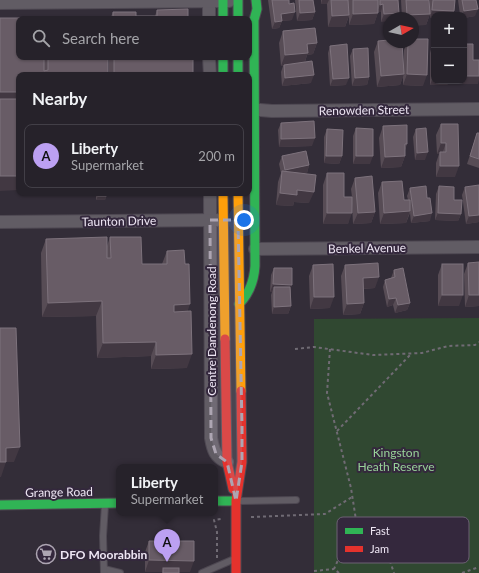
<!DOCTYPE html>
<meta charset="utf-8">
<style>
:root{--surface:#26222a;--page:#322f36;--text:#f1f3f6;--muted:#a4a4a8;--line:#423f47;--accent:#bca0f2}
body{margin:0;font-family:Lato,sans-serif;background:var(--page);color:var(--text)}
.controls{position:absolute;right:12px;top:12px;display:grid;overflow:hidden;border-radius:8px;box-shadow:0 1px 3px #0004}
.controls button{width:36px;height:36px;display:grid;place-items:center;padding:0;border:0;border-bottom:1px solid var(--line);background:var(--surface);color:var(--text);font:20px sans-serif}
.compass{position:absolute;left:383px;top:12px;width:36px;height:36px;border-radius:50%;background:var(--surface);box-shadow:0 1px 3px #0004;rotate:81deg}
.you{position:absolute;left:244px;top:220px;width:14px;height:14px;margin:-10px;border:3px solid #fff;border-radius:50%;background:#1a73e8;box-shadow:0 0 0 6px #1a73e833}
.badge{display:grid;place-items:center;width:26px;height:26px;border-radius:50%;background:var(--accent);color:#111;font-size:13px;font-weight:700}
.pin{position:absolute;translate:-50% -33px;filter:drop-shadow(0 1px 2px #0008)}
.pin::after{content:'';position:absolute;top:21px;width:14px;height:12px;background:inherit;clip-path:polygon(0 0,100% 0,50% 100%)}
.popup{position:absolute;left:116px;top:464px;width:102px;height:52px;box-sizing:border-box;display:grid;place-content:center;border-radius:8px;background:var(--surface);filter:drop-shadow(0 1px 3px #0005);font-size:13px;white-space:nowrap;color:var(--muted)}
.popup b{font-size:15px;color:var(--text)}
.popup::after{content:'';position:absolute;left:50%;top:100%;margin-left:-8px;border:8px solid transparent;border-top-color:var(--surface)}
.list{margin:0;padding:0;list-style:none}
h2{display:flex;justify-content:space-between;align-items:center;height:52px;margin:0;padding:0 16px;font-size:17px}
h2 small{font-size:13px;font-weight:400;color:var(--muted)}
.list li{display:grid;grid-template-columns:26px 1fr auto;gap:12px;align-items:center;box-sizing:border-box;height:64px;margin:0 8px 8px;padding:0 8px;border:1px solid var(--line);border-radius:8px}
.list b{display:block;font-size:15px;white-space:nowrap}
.list p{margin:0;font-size:13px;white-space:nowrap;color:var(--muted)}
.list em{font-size:13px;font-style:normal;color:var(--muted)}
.icon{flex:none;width:22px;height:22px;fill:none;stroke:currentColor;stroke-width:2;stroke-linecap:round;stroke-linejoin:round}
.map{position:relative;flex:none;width:479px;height:573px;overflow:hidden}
.search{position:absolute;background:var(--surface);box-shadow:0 1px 3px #0004;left:16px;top:16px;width:236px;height:44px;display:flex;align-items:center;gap:10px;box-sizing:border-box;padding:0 14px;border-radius:8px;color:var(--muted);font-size:15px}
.panel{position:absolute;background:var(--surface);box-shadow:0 1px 3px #0004;left:16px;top:72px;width:236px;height:124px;border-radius:8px}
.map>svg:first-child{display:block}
.green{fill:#304831}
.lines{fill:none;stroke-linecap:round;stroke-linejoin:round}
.lane-casing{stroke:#4e4852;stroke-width:8}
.street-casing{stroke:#4e4852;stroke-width:14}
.fast-casing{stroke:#4e4852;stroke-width:11}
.slow-casing{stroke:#4e4852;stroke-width:11}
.jam-casing{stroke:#4e4852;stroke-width:11}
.path{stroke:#706b74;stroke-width:2;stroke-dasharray:3 3;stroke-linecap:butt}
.lane{stroke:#615c64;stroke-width:6}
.street{stroke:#615c64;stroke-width:12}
.fast{stroke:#30b455;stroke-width:9}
.slow{stroke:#ff9f0a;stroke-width:9}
.jam{stroke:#e5322d;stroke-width:9}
.wall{fill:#574c55}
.shaded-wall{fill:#423842}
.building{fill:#685c66;stroke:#7d727c}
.marked{fill:#ada5b2;fill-opacity:0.2;stroke:#ada5b2;stroke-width:3;stroke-dasharray:8 5;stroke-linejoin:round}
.labels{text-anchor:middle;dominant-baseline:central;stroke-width:4;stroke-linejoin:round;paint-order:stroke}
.street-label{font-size:12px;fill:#eee6f4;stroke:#34283d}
.park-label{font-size:12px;fill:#97d198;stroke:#34283d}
.poi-label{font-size:12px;font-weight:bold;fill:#eee6f4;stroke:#34283d;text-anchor:start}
.key{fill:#34283d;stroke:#6c6174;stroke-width:1}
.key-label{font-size:11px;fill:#eee6f4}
</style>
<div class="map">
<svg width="479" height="573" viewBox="0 0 479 573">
<rect width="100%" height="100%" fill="#332d38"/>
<path class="green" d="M 479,318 L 479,573 L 314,573 L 314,319 Z"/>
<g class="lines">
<defs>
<g id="lane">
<path d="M 239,501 L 296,500"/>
<path d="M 104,569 L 120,573"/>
<path d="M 104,573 L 103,536 L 105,505"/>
<path d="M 202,573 L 232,560"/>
</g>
<g id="street">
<path d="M 209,1 L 209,19"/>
<path d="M 0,3 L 229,1"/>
<path d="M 209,57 L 210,75"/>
<path d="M 249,109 L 272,111 L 479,109"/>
<path d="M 210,193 L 211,438 C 213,450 215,457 227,462"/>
<path d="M 0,222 L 217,220"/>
<path d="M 255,249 L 479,247"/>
</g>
<g id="fast">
<path d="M 223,0 L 223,19"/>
<path d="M 238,0 L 238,19"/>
<path d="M 223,57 L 223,75"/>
<path d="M 238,57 L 238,75"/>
<path d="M 239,304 C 250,293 254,281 255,266 L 254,20 L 257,9 L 256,0"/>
<path d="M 215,501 L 236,501"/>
<path d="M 0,505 L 119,503"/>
</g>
<g id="slow">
<path d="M 223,193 L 225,339"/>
<path d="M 238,193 L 241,391"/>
</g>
<g id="jam">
<path d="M 225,339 L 227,462 L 233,489"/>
<path d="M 236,573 L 236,501 L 242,462 L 241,391"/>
</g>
</defs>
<use href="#lane" class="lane-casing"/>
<use href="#street" class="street-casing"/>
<use href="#fast" class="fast-casing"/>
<use href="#slow" class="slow-casing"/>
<use href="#jam" class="jam-casing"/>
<g class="path">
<path d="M 295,349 L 314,347 L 373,355 L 422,353 L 448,346 L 475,345 L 479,342"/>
<path d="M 330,349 L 327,393 L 351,488 L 356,520 L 388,555 L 394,573"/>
<path d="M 337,431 L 411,354"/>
<path d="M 251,517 L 325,514 L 352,497"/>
<path d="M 217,558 L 217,532 L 214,520 L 221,519"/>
<path d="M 314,571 L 334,569"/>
<path d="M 339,573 L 334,569 L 356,520"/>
<path d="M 462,573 L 479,567"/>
</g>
<use href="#lane" class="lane"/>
<use href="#street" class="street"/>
<use href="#fast" class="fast"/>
<use href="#slow" class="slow"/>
<use href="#jam" class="jam"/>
</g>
<g class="wall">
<path d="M 268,0 L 289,0 L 292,20 L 282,21 L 279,28 L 272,29 Z"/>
<path d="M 295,0 L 313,0 L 315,12 L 312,20 L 297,21 Z"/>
<path d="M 321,0 L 398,0 L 399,13 L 397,18 L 389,18 L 381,22 L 381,12 L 378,12 L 374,24 L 349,25 L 349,16 L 345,27 L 328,27 L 327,4 L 321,4 Z"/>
<path d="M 401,0 L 429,0 L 430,14 L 426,25 L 413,18 L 402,18 Z"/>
<path d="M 430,0 L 455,0 L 454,11 L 453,15 L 434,15 L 430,18 Z"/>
<path d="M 458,0 L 476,0 L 475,16 L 464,18 L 464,15 L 460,15 Z"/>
<path d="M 157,10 L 188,19 L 110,19 L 113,12 L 136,16 L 155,16 Z"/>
<path d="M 283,31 L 317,43 L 313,54 L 307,55 L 305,62 L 311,83 L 282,86 L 281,72 L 283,66 L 281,66 L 279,43 Z"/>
<path d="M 378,41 L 404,67 L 404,50 L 407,42 L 413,42 L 423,86 L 403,85 L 403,76 L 400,85 L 377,87 L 374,52 Z"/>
<path d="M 330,46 L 346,85 L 330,86 L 328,53 Z"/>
<path d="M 432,46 L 434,81 L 449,81 L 447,85 L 430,85 L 430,53 Z"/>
<path d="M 353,49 L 369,77 L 367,85 L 352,86 L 350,56 Z"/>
<path d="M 19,57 L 108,57 L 0,191 Z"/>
<rect x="109" y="57" width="84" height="18"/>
<path d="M 281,123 L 312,146 L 279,147 L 278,130 Z"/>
<path d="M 441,124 L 455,177 L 436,177 L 436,163 L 439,154 L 437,154 L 436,135 Z"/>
<path d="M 383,126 L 407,144 L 405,150 L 405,156 L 401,167 L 381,168 L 379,138 Z"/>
<path d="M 356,128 L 370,164 L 353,164 L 353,136 Z"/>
<path d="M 327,129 L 342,156 L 339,164 L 324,163 L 324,137 Z"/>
<path d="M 416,129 L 425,160 L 415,160 L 413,137 Z"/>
<path d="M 477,133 L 479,133 L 479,168 L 467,164 Z"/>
<path d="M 282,156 L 309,165 L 307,173 L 305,173 L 309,203 L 294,202 L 293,206 L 276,205 L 278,182 L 281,173 L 279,164 Z"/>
<path d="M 327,173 L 344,197 L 352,197 L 351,189 L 355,178 L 375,212 L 371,223 L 353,224 L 352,204 L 348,224 L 323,224 L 323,185 Z"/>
<path d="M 382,182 L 404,200 L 408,200 L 407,196 L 410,188 L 430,221 L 411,223 L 410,213 L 406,223 L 380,224 L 378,193 Z"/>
<path d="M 439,186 L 454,200 L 461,214 L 458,221 L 435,220 L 436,194 Z"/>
<path d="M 465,187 L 479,222 L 466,224 L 462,195 Z"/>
<path d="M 96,193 L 106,193 L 106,196 L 105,200 L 96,200 Z"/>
<path d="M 110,237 L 142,264 L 162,264 L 167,251 L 185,264 L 188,312 L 187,368 L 151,369 L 151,356 L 97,358 L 96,316 L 42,317 L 41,253 L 46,239 L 107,246 Z"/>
<path d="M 468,263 L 479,306 L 465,307 L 464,274 Z"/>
<path d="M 442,264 L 459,306 L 438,306 L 438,275 Z"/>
<path d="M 313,265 L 330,308 L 310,309 L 309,276 Z"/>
<path d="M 345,265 L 375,288 L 363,289 L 364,303 L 360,314 L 343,315 L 341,276 Z"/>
<path d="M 274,268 L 291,288 L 291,306 L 288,314 L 272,314 L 271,295 L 272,292 L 270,292 L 271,275 Z"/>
<path d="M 394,270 L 410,303 L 407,310 L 395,313 L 393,305 L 387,307 L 383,287 L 385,280 L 391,278 Z"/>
<path d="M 149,541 L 190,572 L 179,572 L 179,573 L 162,573 L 162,572 L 145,572 L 145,552 Z"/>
</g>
<g class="shaded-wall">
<path d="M 322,0 L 329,0 L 327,4 L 321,4 Z"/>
<path d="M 383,4 L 381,12 L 377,12 L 380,5 Z"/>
<path d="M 478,9 L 475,16 L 464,18 L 464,15 L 462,15 L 464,11 Z"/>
<path d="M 432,10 L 454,11 L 453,15 L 434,15 L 434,18 L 430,18 Z"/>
<path d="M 295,12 L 292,20 L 282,21 L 279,28 L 272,29 L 275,22 L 281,14 Z"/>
<path d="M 315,12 L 312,20 L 297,21 L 300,13 Z"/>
<path d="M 378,13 L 374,24 L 349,25 L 353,14 Z"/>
<path d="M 399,13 L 397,18 L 389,18 L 389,21 L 381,22 L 384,14 Z"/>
<path d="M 430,14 L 426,25 L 413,26 L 413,18 L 406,18 L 407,15 Z"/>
<path d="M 349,15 L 345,27 L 328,27 L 332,16 Z"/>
<path d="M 317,43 L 313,54 L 307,55 L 304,64 L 284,65 L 283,66 L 281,66 L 285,55 L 307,44 Z"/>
<path d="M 404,74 L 400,85 L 377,87 L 381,76 Z"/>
<path d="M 407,74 L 427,75 L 423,86 L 403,85 Z"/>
<path d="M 314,75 L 311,83 L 282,86 L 285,78 Z"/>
<path d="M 464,76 L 479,76 L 479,80 L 478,84 L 457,84 L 458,81 L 464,81 Z"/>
<path d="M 369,77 L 367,85 L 352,86 L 355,78 Z"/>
<path d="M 433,77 L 434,77 L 434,81 L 449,81 L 447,85 L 430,85 Z"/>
<path d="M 349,78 L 346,85 L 330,86 L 333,79 Z"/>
<rect x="0" y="92" width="19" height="15"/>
<path d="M 315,138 L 312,146 L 279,147 L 281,139 Z"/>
<path d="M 441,143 L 446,143 L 442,154 L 440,152 L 439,154 L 437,154 Z"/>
<path d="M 405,144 L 407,144 L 403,155 Z"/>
<path d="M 428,152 L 425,160 L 415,160 L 417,153 Z"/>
<path d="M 326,156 L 342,156 L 339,164 L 324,163 Z"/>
<path d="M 356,156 L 373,156 L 370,164 L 353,164 Z"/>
<path d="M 405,156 L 401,167 L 381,168 L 385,157 Z"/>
<path d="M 309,165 L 307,173 L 283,178 L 285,170 Z"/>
<path d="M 440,166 L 459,166 L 455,177 L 436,177 Z"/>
<path d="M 0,176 L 19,176 L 19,190 L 0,191 Z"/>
<path d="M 297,190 L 314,192 L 309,203 L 294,202 L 293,206 L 276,205 L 280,193 Z"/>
<path d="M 98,196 L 106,196 L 105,200 L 96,200 Z"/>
<path d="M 410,211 L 406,223 L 380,224 L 384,213 Z"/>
<path d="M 375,212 L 371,223 L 353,224 L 358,213 Z"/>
<path d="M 327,213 L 352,213 L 348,224 L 323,224 Z"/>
<path d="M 432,213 L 430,221 L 411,223 L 414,216 Z"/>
<path d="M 438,213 L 461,214 L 458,221 L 435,220 Z"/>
<path d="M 479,215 L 479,222 L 466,224 L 469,216 Z"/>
<path d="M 379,277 L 375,288 L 359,289 L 363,278 Z"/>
<path d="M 273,284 L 292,285 L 289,293 L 274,287 L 272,292 L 270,292 Z"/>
<path d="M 442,295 L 463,295 L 459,306 L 438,306 Z"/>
<path d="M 469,295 L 479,295 L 479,306 L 465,307 Z"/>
<path d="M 314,297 L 334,297 L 330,308 L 310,309 Z"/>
<path d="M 396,298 L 393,305 L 387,307 L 389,299 Z"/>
<path d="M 102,301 L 96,316 L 42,317 L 48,303 Z"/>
<path d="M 364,303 L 360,314 L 343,315 L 347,304 Z"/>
<path d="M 410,303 L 407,310 L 395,313 L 398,305 Z"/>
<path d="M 190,304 L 185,319 L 169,319 L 174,305 Z"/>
<path d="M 291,306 L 288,314 L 272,314 L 274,307 Z"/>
<path d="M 156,342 L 151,356 L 97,358 L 103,343 Z"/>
<path d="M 192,354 L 187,368 L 151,369 L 156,355 Z"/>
<path d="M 20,447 L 14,462 L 1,462 L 6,448 Z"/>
<path d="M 0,462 L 6,462 L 1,477 L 0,477 Z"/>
<path d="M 149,560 L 194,561 L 190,572 L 163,572 L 163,568 L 162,572 L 145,572 Z"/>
</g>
<g class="building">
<path d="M 272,0 L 289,0 L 289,4 L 294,3 L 295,12 L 281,14 L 282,21 L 275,22 Z"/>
<path d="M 299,0 L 313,0 L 315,12 L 300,13 Z"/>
<path d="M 331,0 L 348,0 L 349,15 L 332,16 Z"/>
<path d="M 353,0 L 378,0 L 378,13 L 353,14 Z"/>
<path d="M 380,0 L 398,0 L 399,13 L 384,14 L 383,4 L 380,5 Z"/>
<path d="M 406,0 L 429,0 L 430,14 L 407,15 Z"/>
<path d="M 433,0 L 455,0 L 454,11 L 432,10 Z"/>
<path d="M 462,0 L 476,0 L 478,9 L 464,11 Z"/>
<path d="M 188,9 L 188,19 L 113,19 L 113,12 L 136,12 L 136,16 L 157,16 L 157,10 Z"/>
<path d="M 0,18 L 44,18 L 44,19 L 19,19 L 19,57 L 44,57 L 44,71 L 48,70 L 48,57 L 108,57 L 108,75 L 19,75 L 19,92 L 0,92 Z"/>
<rect x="48" y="18" width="60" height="1"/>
<path d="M 315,28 L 317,43 L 307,44 L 308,53 L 285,55 L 283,31 Z"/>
<path d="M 413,39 L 428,39 L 427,75 L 407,74 L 408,42 L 413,42 Z"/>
<path d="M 389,40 L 389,42 L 402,42 L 404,74 L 381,76 L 378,41 Z"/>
<path d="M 347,44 L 349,78 L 333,79 L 330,46 Z"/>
<path d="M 464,44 L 473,44 L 473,60 L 479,60 L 479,76 L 464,76 Z"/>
<path d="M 432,46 L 434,46 L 434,77 L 433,77 Z"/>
<path d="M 368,48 L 369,77 L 355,78 L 353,49 Z"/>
<rect x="114" y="57" width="79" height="18"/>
<path d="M 312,61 L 314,75 L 285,78 L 284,65 Z"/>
<rect x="0" y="99" width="19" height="77"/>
<path d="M 314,121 L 315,138 L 281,139 L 281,123 Z"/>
<path d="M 441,124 L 458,124 L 459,166 L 440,166 L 440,152 L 446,152 L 446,143 L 441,143 Z"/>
<path d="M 407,125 L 407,144 L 405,144 L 405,156 L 385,157 L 383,126 Z"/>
<path d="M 356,128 L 373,129 L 373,156 L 356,156 Z"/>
<path d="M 426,128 L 428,152 L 417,153 L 416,129 Z"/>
<path d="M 327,129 L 343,130 L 342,156 L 326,156 Z"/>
<path d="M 477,133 L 479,133 L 479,159 L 470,156 Z"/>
<path d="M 306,151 L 309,165 L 285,170 L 282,156 Z"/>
<path d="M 282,171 L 316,175 L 314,192 L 297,190 L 297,195 L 280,193 Z"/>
<path d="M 327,173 L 344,173 L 344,197 L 352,197 L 352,213 L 327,213 Z"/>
<path d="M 372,176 L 375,212 L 358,213 L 355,178 Z"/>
<path d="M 402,181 L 404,200 L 410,200 L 410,211 L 384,213 L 382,182 Z"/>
<path d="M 479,185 L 479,215 L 469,216 L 465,187 Z"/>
<path d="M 426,186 L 427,198 L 430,198 L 432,213 L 414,216 L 410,188 Z"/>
<path d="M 439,186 L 454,187 L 454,200 L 462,200 L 461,214 L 438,213 Z"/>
<rect x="98" y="193" width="8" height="3"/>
<path d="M 107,237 L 107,258 L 111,258 L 110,237 L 141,237 L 142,264 L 167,264 L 167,251 L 184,250 L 185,264 L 189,264 L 190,304 L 174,305 L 174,312 L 191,311 L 192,354 L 156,355 L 156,342 L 103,343 L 102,301 L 48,303 L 46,239 Z"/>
<path d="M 479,262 L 479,295 L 469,295 L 468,263 Z"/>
<path d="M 378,263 L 379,277 L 363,278 L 364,303 L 347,304 L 345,265 Z"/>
<path d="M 333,264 L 334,297 L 314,297 L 313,265 Z"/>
<rect x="442" y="264" width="21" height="31"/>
<path d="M 274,268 L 292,268 L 292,285 L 273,284 Z"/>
<path d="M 403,268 L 410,303 L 398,305 L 396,298 L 389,299 L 385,280 L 395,277 L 394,270 Z"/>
<path d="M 274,287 L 290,287 L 291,306 L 274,307 Z"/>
<path d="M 0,328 L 16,328 L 20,447 L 6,448 L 6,462 L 0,462 Z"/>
<path d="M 149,541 L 194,541 L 194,561 L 149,560 Z"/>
<rect x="163" y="568" width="16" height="5"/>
</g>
<path class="marked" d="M 210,220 L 238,220 L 242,427 L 242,462 L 236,501 L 227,462 L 216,454 L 211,438 Z"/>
<defs>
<symbol id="supermarket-ring" viewBox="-11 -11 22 22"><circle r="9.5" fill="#34283d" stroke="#ada5b2" stroke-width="1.5"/><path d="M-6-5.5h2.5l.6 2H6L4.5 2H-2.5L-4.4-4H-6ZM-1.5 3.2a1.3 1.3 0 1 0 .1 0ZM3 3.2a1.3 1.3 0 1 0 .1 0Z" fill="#ada5b2"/></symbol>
</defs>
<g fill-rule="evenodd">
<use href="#supermarket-ring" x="35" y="543" width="22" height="22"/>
</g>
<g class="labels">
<g class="street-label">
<text transform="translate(364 110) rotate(-1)">Renowden Street</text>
<text transform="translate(119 221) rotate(-1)">Taunton Drive</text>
<text transform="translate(367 248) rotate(-1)">Benkel Avenue</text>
<text transform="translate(211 331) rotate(-90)">Centre Dandenong Road</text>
<text transform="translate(59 492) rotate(-1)">Grange Road</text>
</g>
<g class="park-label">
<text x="396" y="452">Kingston<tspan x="396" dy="14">Heath Reserve</tspan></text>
</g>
<g class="poi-label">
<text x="60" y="554">DFO Moorabbin</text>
</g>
</g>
<rect x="337" y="517" width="132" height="46" rx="6" class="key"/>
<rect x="345" y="528" width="18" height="6" fill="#30b455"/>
<rect x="345" y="546" width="18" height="6" fill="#e5322d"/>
<g class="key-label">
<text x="370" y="535">Fast</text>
<text x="370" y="553">Jam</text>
</g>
</svg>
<div class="controls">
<button>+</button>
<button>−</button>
</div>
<svg class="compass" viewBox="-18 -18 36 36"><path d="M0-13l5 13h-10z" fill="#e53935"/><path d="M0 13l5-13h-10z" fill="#a4a4a8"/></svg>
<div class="you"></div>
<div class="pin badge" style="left:167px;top:562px">A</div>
<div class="popup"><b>Liberty</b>Supermarket</div>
<div class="search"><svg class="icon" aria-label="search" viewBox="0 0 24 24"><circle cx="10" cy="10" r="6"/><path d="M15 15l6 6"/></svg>Search here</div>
<section class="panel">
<h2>Nearby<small></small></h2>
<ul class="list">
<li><span class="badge">A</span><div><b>Liberty</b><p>Supermarket</p></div><em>200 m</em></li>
</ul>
</section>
</div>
